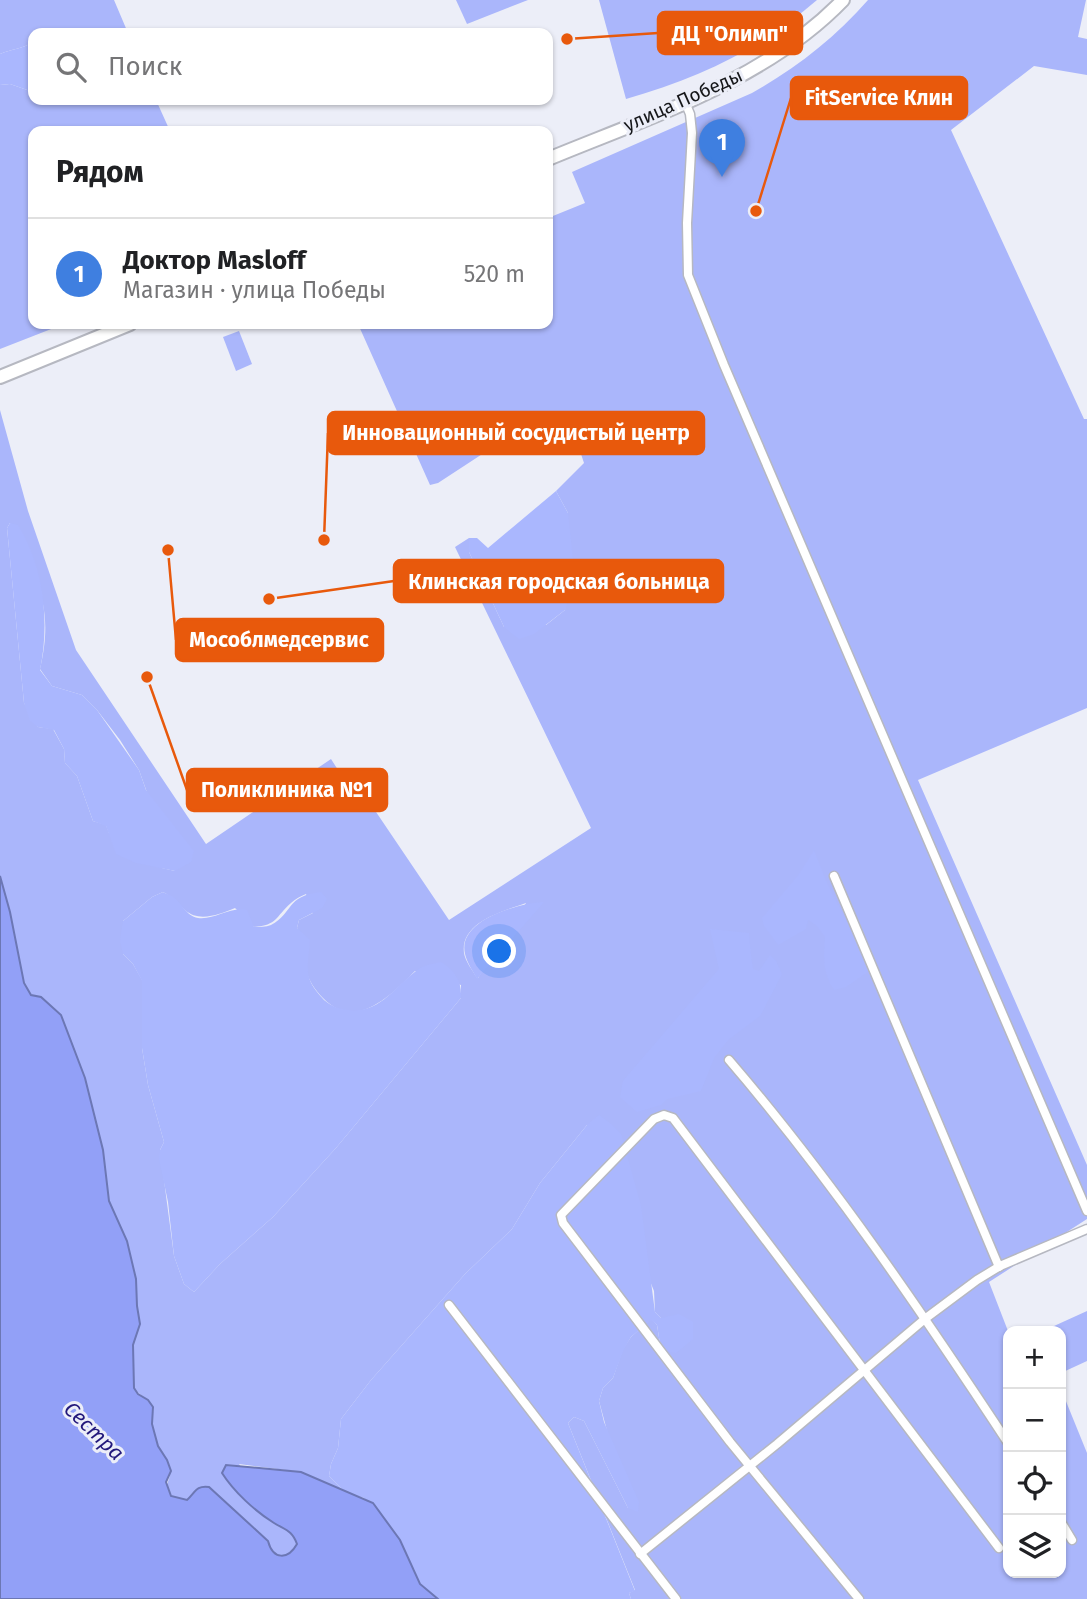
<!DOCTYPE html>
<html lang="ru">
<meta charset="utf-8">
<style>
:root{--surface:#fff;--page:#f2f2f2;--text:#202124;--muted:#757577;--line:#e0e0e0;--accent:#5b7528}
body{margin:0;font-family:"Fira Sans",sans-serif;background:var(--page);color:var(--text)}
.controls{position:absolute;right:21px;bottom:21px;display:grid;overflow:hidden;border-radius:14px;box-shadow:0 2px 5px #0004}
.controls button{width:63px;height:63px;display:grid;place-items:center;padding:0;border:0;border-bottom:2px solid var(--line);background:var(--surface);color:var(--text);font:35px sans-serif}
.you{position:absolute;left:500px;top:952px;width:24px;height:24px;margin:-18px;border:5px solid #fff;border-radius:50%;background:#1a73e8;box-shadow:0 0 0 10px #1a73e833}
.badge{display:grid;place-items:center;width:46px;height:46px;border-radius:50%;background:var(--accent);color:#fff;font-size:23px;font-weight:700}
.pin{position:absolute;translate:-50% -58px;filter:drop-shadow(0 2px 4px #0008)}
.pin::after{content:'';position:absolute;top:37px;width:24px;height:21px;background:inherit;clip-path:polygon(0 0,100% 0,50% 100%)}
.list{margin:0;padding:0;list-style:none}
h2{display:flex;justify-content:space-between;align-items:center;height:91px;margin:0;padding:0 28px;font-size:30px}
h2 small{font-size:23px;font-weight:400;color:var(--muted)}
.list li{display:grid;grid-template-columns:46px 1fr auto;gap:21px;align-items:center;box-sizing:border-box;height:112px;padding:0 28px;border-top:2px solid var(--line)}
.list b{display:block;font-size:26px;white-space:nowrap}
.list p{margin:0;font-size:23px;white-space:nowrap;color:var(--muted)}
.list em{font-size:23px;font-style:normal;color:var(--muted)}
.icon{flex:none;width:38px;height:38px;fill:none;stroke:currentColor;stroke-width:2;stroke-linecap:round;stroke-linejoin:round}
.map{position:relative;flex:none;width:1087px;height:1599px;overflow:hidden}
.search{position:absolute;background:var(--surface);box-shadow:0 2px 5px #0004;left:28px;top:28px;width:525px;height:77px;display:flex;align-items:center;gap:18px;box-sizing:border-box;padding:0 24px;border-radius:14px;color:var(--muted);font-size:26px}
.panel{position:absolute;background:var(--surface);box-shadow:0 2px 5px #0004;left:28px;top:126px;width:525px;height:203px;border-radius:14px}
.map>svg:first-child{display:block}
.green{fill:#aab6fb;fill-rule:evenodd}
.forest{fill:#aab7fe}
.water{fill:#92a0f7;stroke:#6c77b4;stroke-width:2}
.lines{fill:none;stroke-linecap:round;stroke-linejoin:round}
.street-casing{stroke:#b6b8c1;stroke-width:11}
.secondary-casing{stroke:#b6b8c1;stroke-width:16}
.street{stroke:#fff;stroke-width:8}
.secondary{stroke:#fff;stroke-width:12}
.labels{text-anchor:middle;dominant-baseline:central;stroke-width:6;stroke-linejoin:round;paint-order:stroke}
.street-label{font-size:19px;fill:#151619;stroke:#eceef8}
.water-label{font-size:21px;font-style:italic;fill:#22187b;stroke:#eceef8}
.leader{fill:none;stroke:#e8590c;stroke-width:2.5}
.callout-dot{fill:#e8590c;stroke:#eceef8;stroke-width:2.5}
.callout{fill:#e8590c;stroke:#e8590c;stroke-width:2.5}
.callout-label{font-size:21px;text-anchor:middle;font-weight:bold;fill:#fff}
</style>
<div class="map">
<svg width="1087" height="1599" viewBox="0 0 1087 1599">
<rect width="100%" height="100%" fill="#eceef8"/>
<g class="green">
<path d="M 0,0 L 114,0 L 128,33 L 60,33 L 54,30 L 44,33 L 33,33 L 33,42 C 22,49 12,49 0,54 Z"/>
<path d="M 456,0 L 528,0 L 467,24 Z"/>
<path d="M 599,0 L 817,0 C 759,50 699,78 626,99 Z"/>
<path d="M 868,0 L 1086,0 L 1078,37 L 1087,39 L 1087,75 L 1034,66 L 951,130 L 1084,419 L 1087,419 L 1087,708 L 918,780 L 1087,1165 L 1087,1219 L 989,1282 L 1008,1331 L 1008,1573 L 1061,1573 L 1061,1389 L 1087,1453 L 1087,1599 L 631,1599 L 629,1593 L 635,1590 L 568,1423 L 574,1417 L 584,1421 L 628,1508 L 599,1401 L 603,1388 L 613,1378 L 623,1349 L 631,1337 L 651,1319 L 657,1325 L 661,1350 L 661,1318 L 655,1312 L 654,1291 L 587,1125 L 540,1183 L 512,1229 L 465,1274 L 371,1380 L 341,1419 L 338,1448 L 331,1464 L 329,1476 L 345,1492 L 301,1472 L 239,1464 L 282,1526 L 294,1536 L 297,1544 C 288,1560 273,1560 268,1541 L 209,1488 C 196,1485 195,1493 187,1500 L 171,1496 C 163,1482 171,1482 170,1470 C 170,1462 163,1458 160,1451 C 156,1444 154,1432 152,1424 C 151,1419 154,1413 153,1408 C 150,1398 139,1396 134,1388 L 133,1345 L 140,1324 L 137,1306 L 136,1279 L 109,1201 L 103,1150 L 85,1078 L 24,983 L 10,912 L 0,876 L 0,410 L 28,511 L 76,650 L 206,844 L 331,759 L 340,773 L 347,769 L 449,920 L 591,828 L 455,547 L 469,538 L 469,552 L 504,627 L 546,625 L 565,610 L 568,513 L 556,491 L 584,463 L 570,421 L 490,449 L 438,483 L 430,485 L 358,324 L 548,324 L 548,218 L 585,203 L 572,172 L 752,93 C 796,68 835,38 868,0 ZM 10,523 C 36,580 55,604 40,669 L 52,686 L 82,695 L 97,710 L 120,740 L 139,770 L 175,871 L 162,868 L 109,833 L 106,825 L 93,821 L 77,776 L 65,763 L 64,749 L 53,729 L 38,727 L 24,703 L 7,528 ZM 163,892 C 175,898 176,902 185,910 C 199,923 220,914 235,908 L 254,927 C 278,925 275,917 291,903 C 295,899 301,896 306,894 L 313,913 L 299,920 L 297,928 C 305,940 303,956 306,970 C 309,981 315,990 323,998 C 356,1032 391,995 415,971 L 461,985 L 461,998 L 336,1148 L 273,1217 L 220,1264 L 194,1292 L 184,1284 L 174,1256 L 160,1150 L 164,1142 L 148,1085 L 142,1048 L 142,980 L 133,964 L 123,954 L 123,921 L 152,897 ZM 526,903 L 478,978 L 477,978 C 473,971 465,961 464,953 C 460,922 504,911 526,903 Z"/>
<path d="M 10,84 L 33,92 L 33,100 L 101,102 L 156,100 L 170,131 L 33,131 L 33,324 L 64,324 L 0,349 L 0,85 Z"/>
<path d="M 239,331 L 252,364 L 236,371 L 223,337 Z"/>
<path d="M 1087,1311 L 1087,1361 L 1061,1373 L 1061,1331 L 1043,1331 Z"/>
</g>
<g class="forest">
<path d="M 33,42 L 33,92 L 10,84 L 0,85 L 0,54 C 12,49 22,49 33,42 Z"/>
<path d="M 556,491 L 568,513 L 575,578 L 565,610 L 534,634 L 519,639 L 504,627 L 469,552 L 469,538 L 477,538 L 488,548 Z"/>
<path d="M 10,523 L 18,525 C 44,567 50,622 40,670 L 52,686 L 82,695 L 97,710 L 139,770 L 146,790 L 194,851 L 191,862 L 175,871 L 136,863 L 116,854 L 106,826 L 93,821 L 77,776 L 65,763 L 64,749 L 54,730 L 38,727 L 30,721 L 24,703 L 7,528 Z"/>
<path d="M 814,850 L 827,883 L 855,937 L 869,971 L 846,987 L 834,990 C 822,971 824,958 825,937 L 816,925 L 808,920 L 806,929 L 778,945 L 764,926 L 762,918 L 799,874 Z"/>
<path d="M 163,892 C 166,894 170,894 173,897 C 182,903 186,916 198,918 C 215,920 228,907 247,910 L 254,927 C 259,927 266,927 271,925 C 294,913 285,896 321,892 L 327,899 L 322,908 L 299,920 L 297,928 L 310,940 C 308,969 302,977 324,1000 C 331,1006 339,1009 348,1010 C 380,1014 394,987 416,971 C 423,965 432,964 441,962 C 455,971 462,981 461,998 L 336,1148 L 273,1217 L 220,1264 L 194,1292 L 184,1284 L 174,1256 L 168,1202 L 159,1159 L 160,1150 L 164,1142 L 148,1085 L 142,1048 L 142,981 L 133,964 L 123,954 L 120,940 L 123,921 L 152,897 Z"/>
<path d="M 544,902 L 477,979 C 473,971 467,963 465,954 C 457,920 519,903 544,902 Z"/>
<path d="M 710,929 L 749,933 C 750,946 751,957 753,969 L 759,971 L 770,955 L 776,961 L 782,974 L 760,1016 L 728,1040 L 714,1058 L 701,1091 L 667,1099 L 661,1105 L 637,1112 L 620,1097 L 623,1081 L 719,969 Z"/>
<path d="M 599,1115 L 611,1124 L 621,1134 L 641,1206 L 655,1312 L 661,1318 L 679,1314 L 693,1322 L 693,1339 L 676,1353 L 661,1350 L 657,1325 L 651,1320 L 631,1337 L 624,1349 L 613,1378 L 603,1388 L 599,1401 L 604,1422 L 639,1502 L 638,1512 L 628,1508 L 584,1421 L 574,1417 L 568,1423 L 635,1591 L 629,1593 L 631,1599 L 438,1599 L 420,1584 L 414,1569 L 364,1498 L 345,1492 L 329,1476 L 331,1464 L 338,1448 L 341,1419 L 371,1380 L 465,1274 L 512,1229 L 540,1183 L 587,1125 Z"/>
</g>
<path class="water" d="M 0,876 L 10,912 L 24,983 L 31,995 L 41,997 L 61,1015 L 85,1078 L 103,1150 L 109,1201 L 127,1241 L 136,1279 L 137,1306 L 140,1324 L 133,1345 L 134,1388 L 138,1394 L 148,1400 L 153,1407 L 152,1424 L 158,1446 L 167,1460 L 171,1471 L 166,1482 L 171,1496 L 187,1500 C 195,1493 196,1485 209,1487 L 268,1541 C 273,1560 288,1560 297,1544 C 292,1530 285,1530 274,1523 C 255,1511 234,1492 222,1473 L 226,1465 L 301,1472 L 373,1503 L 400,1540 L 420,1584 L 438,1599 L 0,1599 Z"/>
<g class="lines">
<defs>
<g id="street">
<path d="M 685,102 L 690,114 L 692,133 L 687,223 L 688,275 L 724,365 L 1087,1211"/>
<path d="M 834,876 L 999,1267"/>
<path d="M 729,1060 C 832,1180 921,1311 1008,1443"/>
<path d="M 449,1305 L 676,1599"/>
<path d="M 1061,1522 L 1072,1540"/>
<path d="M 640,1554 L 777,1444 L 926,1318 L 977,1280 L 1000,1266 L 1087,1229"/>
<path d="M 859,1599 L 730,1442 L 563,1223 L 561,1215 L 654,1119 L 664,1115 L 673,1118 L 999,1548"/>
</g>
<g id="secondary">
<path d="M 548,159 C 649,117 765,81 843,0"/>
<path d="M 0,377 L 130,324"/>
</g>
</defs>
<use href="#street" class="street-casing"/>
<use href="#secondary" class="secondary-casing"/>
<use href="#street" class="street"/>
<use href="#secondary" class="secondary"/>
</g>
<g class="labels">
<g class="street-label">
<text transform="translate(683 100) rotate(-24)">улица Победы</text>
</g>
<g class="water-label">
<text transform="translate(94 1431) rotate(44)">Сестра</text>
</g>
</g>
<path class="leader" d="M567 39L658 33M756 211L791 98M324 540L328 433M269 599L394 581M168 550L176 640M147 677L187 790"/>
<g class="callout-dot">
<circle cx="567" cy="39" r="7"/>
<circle cx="756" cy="211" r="7"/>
<circle cx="324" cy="540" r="7"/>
<circle cx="269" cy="599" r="7"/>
<circle cx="168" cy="550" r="7"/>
<circle cx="147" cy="677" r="7"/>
</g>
<g class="callout">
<rect x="658" y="12" width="144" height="42" rx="7"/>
<rect x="791" y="77" width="176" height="42" rx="7"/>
<rect x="328" y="412" width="376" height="42" rx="7"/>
<rect x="394" y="560" width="329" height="42" rx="7"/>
<rect x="176" y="619" width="207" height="42" rx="7"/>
<rect x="187" y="769" width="200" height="42" rx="7"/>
</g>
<g class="callout-label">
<text x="730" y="41">ДЦ "Олимп"</text>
<text x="879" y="105">FitService Клин</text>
<text x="516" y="440">Инновационный сосудистый центр</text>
<text x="559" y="589">Клинская городская больница</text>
<text x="279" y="647">Мособлмедсервис</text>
<text x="287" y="797">Поликлиника №1</text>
</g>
</svg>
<div class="controls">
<button>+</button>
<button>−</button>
<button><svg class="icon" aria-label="locate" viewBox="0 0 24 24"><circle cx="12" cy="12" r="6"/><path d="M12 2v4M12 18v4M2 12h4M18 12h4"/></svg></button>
<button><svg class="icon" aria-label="layers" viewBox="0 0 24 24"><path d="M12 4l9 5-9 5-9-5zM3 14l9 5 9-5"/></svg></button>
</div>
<div class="you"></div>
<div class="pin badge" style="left:722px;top:177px;background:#3f7fe0">1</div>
<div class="search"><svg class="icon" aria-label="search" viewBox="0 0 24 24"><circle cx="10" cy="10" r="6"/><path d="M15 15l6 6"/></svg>Поиск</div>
<section class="panel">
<h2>Рядом<small></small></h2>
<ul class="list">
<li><span class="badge" style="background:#3f7fe0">1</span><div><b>Доктор Masloff</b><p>Магазин · улица Победы</p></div><em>520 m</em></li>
</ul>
</section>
</div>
